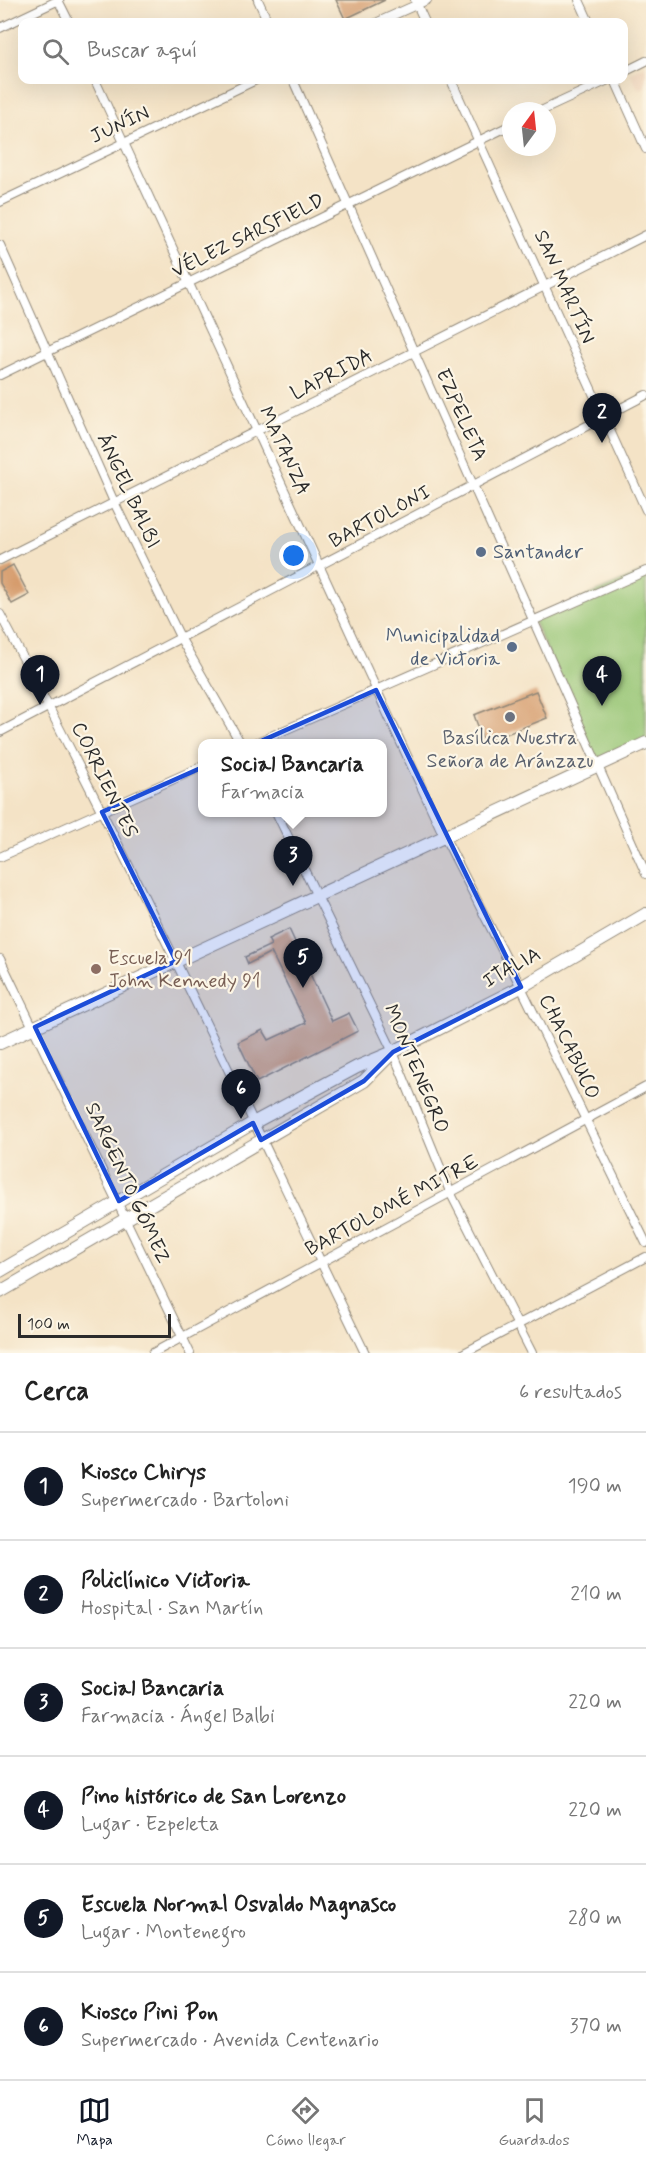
<!DOCTYPE html>
<html lang="es">
<meta charset="utf-8">
<style>
:root{--surface:#fff;--page:#f2f2f2;--text:#222;--muted:#767676;--line:#e0e0e0;--accent:#111827}
body{margin:0;font-family:Mynerve,sans-serif;background:var(--page);color:var(--text)}
.compass{position:absolute;left:502px;top:102px;width:54px;height:54px;border-radius:50%;background:var(--surface);box-shadow:0 6px 24px #0002;rotate:15deg}
.scale{position:absolute;left:18px;bottom:15px;width:153px;box-sizing:border-box;padding-left:6px;border:3px solid #2b2b2b;border-top:0;font-size:16px;line-height:21px;white-space:nowrap;color:#2b2b2b;-webkit-text-stroke:4px #fcf5e5;paint-order:stroke}
.you{position:absolute;left:294px;top:556px;width:21px;height:21px;margin:-15px;border:4px solid #fff;border-radius:50%;background:#1a73e8;box-shadow:0 0 0 9px #1a73e833}
.badge{display:grid;place-items:center;width:39px;height:39px;border-radius:50%;background:var(--accent);color:#fff;font-size:20px;font-weight:700}
.pin{position:absolute;translate:-50% -50px;filter:drop-shadow(0 2px 3px #0008)}
.pin::after{content:'';position:absolute;top:32px;width:21px;height:18px;background:inherit;clip-path:polygon(0 0,100% 0,50% 100%)}
.popup{position:absolute;left:198px;top:739px;width:189px;height:78px;box-sizing:border-box;display:grid;place-content:center;border-radius:12px;background:var(--surface);filter:drop-shadow(0 2px 4px #0005);font-size:20px;white-space:nowrap;color:var(--muted)}
.popup b{font-size:22px;color:var(--text)}
.popup::after{content:'';position:absolute;left:50%;top:100%;margin-left:-12px;border:12px solid transparent;border-top-color:var(--surface)}
.list{margin:0;padding:0;list-style:none}
h2{display:flex;justify-content:space-between;align-items:center;height:78px;margin:0;padding:0 24px;font-size:26px}
h2 small{font-size:20px;font-weight:400;color:var(--muted)}
.list li{display:grid;grid-template-columns:39px 1fr auto;gap:18px;align-items:center;box-sizing:border-box;height:108px;padding:0 24px;border-top:2px solid var(--line)}
.list b{display:block;font-size:22px;white-space:nowrap}
.list p{margin:0;font-size:20px;white-space:nowrap;color:var(--muted)}
.list em{font-size:20px;font-style:normal;color:var(--muted)}
.icon{flex:none;width:33px;height:33px;fill:none;stroke:currentColor;stroke-width:2;stroke-linecap:round;stroke-linejoin:round}
.map{position:relative;flex:none;width:646px;height:1353px;overflow:hidden}
.search{position:absolute;background:var(--surface);box-shadow:0 6px 24px #0002;left:18px;right:18px;top:18px;height:66px;display:flex;align-items:center;gap:15px;box-sizing:border-box;padding:0 21px;border-radius:12px;color:var(--muted);font-size:22px}
.sheet{height:726px;background:var(--surface)}
nav{display:flex;justify-content:space-around;align-items:center;box-sizing:border-box;height:84px;border-top:2px solid var(--line);background:var(--surface);font-size:16px;color:var(--muted)}
nav a{display:grid;justify-items:center;gap:3px}
nav .on{color:var(--accent)}
.map>svg:first-child{display:block}
.built{fill:#f0d5bc}
.green{fill:#95c573;stroke:#60784f;stroke-width:1.5}
.building{fill:#d69c6d}
.lines{fill:none;stroke-linecap:round;stroke-linejoin:round}
.street-casing{stroke:#908778;stroke-width:10}
.secondary-casing{stroke:#908778;stroke-width:14}
.street{stroke:#fff;stroke-width:8}
.secondary{stroke:#fff;stroke-width:12}
.marked{fill:#1d4ed8;fill-opacity:0.2;stroke:#1d4ed8;stroke-width:4.5;stroke-linejoin:round}
.service-dot{fill:#5c6f8a;stroke:#fcf5e5;stroke-width:2}
.worship-dot{fill:#6b7280;stroke:#fcf5e5;stroke-width:2}
.education-dot{fill:#8d6e63;stroke:#fcf5e5;stroke-width:2}
.labels{text-anchor:middle;dominant-baseline:central;stroke-width:4.5;stroke-linejoin:round;paint-order:stroke}
.street-label{font-size:20px;fill:#2b2b2b;stroke:#fcf5e5}
.service-label{font-size:20px;fill:#4e5e75;stroke:#fcf5e5;text-anchor:start}
.worship-label{font-size:20px;fill:#5b616d;stroke:#fcf5e5}
.education-label{font-size:20px;fill:#785e54;stroke:#fcf5e5;text-anchor:start}
</style>
<div class="map">
<svg width="646" height="1353" viewBox="0 0 646 1353">
<rect width="100%" height="100%" fill="#fcf5e5"/>
<filter id="ink" filterUnits="userSpaceOnUse"><feTurbulence type="fractalNoise" baseFrequency=".0167" numOctaves="2"/><feDisplacementMap in="SourceGraphic" scale="12" xChannelSelector="R" yChannelSelector="G"/><feConvolveMatrix kernelMatrix="1 2 1 2 8 2 1 2 1" color-interpolation-filters="sRGB"/></filter>
<filter id="wash" filterUnits="userSpaceOnUse"><feTurbulence type="fractalNoise" baseFrequency=".008" numOctaves="4" result="noise"/><feDisplacementMap in="SourceGraphic" scale="24" xChannelSelector="R" yChannelSelector="G"/><feGaussianBlur stdDeviation="1.35" result="paint"/><feColorMatrix in="noise" values="0 0 0 0 0 0 0 0 0 0 0 0 0 0 0 0 0 1.4 0 .05"/><feComposite in="paint" operator="in"/></filter>
<g filter="url(#wash)">
<rect width="100%" height="100%" fill="#f4e3c6"/>
<path class="built" d="M 646,65 L 646,86 L 639,90 L 630,73 Z"/>
<path class="green" d="M 646,571 L 646,743 L 598,765 L 533,620 Z"/>
<g id="blocks">
<g class="building">
<path d="M 336,0 L 385,0 L 345,19 Z"/>
<path d="M 13,565 L 29,595 L 12,604 L 0,583 L 0,572 Z"/>
<path d="M 536,691 L 547,718 L 484,743 L 474,715 Z"/>
<path d="M 289,929 L 332,1021 L 349,1013 L 358,1031 L 257,1082 L 238,1042 L 263,1030 L 269,1040 L 306,1023 L 271,952 L 248,964 L 245,957 L 271,945 L 268,939 Z"/>
</g>
</g>
</g>
<g filter="url(#ink)">
<use href="#blocks" fill-opacity="0" stroke="#908778" stroke-width="1.5"/>
<g class="lines">
<defs>
<g id="street">
<path d="M 58,0 L 69,22"/>
<path d="M 258,0 L 268,22"/>
<path d="M 415,0 L 425,22"/>
<path d="M 579,0 L 589,22"/>
<path d="M 378,22 L 427,0"/>
<path d="M 0,28 L 59,0"/>
<path d="M 624,72 L 646,61"/>
<path d="M 95,80 L 444,836 L 521,987 L 646,1243"/>
<path d="M 293,80 L 646,874"/>
<path d="M 451,80 L 646,510"/>
<path d="M 615,80 L 646,149"/>
<path d="M 541,111 L 608,80"/>
<path d="M 0,202 L 256,80"/>
<path d="M 0,245 L 114,502 L 181,639 L 241,744"/>
<path d="M 0,375 L 511,125"/>
<path d="M 0,560 L 646,235"/>
<path d="M 0,614 C 129,857 245,1106 365,1353"/>
<path d="M 0,732 L 646,395"/>
<path d="M 253,744 L 646,571"/>
<path d="M 276,812 L 393,1052 L 451,1194 L 532,1353"/>
<path d="M 0,857 L 203,766"/>
<path d="M 0,959 L 190,1353"/>
<path d="M 153,1353 L 646,1087"/>
<path d="M 464,1353 L 646,1257"/>
</g>
<g id="secondary">
<path d="M 0,1043 L 646,743"/>
<path d="M 0,1271 L 253,1123 L 357,1067 L 393,1052 L 521,987 L 646,914"/>
<path d="M 0,1292 L 364,1081 L 388,1057"/>
</g>
</defs>
<use href="#street" class="street-casing"/>
<use href="#secondary" class="secondary-casing"/>
<use href="#street" class="street"/>
<use href="#secondary" class="secondary"/>
</g>
</g>
<path class="marked" d="M 376,690 L 521,987 L 393,1052 L 364,1081 L 261,1140 L 253,1123 L 119,1201 L 35,1027 L 176,961 L 102,812 Z"/>
<g class="service-dot">
<circle cx="481" cy="552" r="6"/>
<circle cx="512" cy="647" r="6"/>
</g>
<circle class="worship-dot" cx="510" cy="717" r="6"/>
<circle class="education-dot" cx="96" cy="969" r="6"/>
<g class="labels">
<g class="street-label">
<text transform="translate(120 125) rotate(-25)">JUNÍN</text>
<text transform="translate(248 236) rotate(-26)">VÉLEZ SARSFIELD</text>
<text transform="translate(564 287) rotate(66)">SAN MARTÍN</text>
<text transform="translate(332 375) rotate(-27)">LAPRIDA</text>
<text transform="translate(461 415) rotate(66)">EZPELETA</text>
<text transform="translate(284 451) rotate(65)">MATANZA</text>
<text transform="translate(128 491) rotate(65)">ÁNGEL BALBI</text>
<text transform="translate(380 517) rotate(-28)">BARTOLONI</text>
<text transform="translate(104 780) rotate(64)">CORRIENTES</text>
<text transform="translate(512 968) rotate(-29)">ITALIA</text>
<text transform="translate(569 1047) rotate(64)">CHACABUCO</text>
<text transform="translate(416 1069) rotate(67)">MONTENEGRO</text>
<text transform="translate(127 1183) rotate(65)">SARGENTO GÓMEZ</text>
<text transform="translate(392 1206) rotate(-28)">BARTOLOMÉ MITRE</text>
</g>
<g class="service-label">
<text x="493" y="552">Santander</text>
<text x="500" y="636" text-anchor="end">Municipalidad<tspan x="500" dy="23">de Victoria</tspan></text>
</g>
<g class="worship-label">
<text x="510" y="738">Basílica Nuestra<tspan x="510" dy="23">Señora de Aránzazu</tspan></text>
</g>
<g class="education-label">
<text x="108" y="958">Escuela 91<tspan x="108" dy="23">John Kennedy 91</tspan></text>
</g>
</g>
</svg>
<svg class="compass" viewBox="-18 -18 36 36"><path d="M0-13l5 13h-10z" fill="#e53935"/><path d="M0 13l5-13h-10z" fill="#767676"/></svg>
<div class="scale">100 m</div>
<div class="you"></div>
<div class="pin badge" style="left:40px;top:705px">1</div>
<div class="pin badge" style="left:602px;top:443px">2</div>
<div class="pin badge" style="left:293px;top:886px">3</div>
<div class="popup"><b>Social Bancaria</b>Farmacia</div>
<div class="pin badge" style="left:602px;top:706px">4</div>
<div class="pin badge" style="left:303px;top:988px">5</div>
<div class="pin badge" style="left:241px;top:1119px">6</div>
<div class="search"><svg class="icon" aria-label="search" viewBox="0 0 24 24"><circle cx="10" cy="10" r="6"/><path d="M15 15l6 6"/></svg>Buscar aquí</div>
</div>
<section class="sheet">
<h2>Cerca<small>6 resultados</small></h2>
<ul class="list">
<li><span class="badge">1</span><div><b>Kiosco Chirys</b><p>Supermercado · Bartoloni</p></div><em>190 m</em></li>
<li><span class="badge">2</span><div><b>Policlínico Victoria</b><p>Hospital · San Martín</p></div><em>210 m</em></li>
<li><span class="badge">3</span><div><b>Social Bancaria</b><p>Farmacia · Ángel Balbi</p></div><em>220 m</em></li>
<li><span class="badge">4</span><div><b>Pino histórico de San Lorenzo</b><p>Lugar · Ezpeleta</p></div><em>220 m</em></li>
<li><span class="badge">5</span><div><b>Escuela Normal Osvaldo Magnasco</b><p>Lugar · Montenegro</p></div><em>280 m</em></li>
<li><span class="badge">6</span><div><b>Kiosco Pini Pon</b><p>Supermercado · Avenida Centenario</p></div><em>370 m</em></li>
</ul>
</section>
<nav>
<a class="on"><svg class="icon" aria-label="map" viewBox="0 0 24 24"><path d="M3 6l6-2 6 2 6-2v14l-6 2-6-2-6 2zM9 4v14M15 6v14"/></svg>Mapa</a>
<a><svg class="icon" aria-label="directions" viewBox="0 0 24 24"><path d="M12 3l9 9-9 9-9-9zM9 14v-3h6M13 9l2 2-2 2"/></svg>Cómo llegar</a>
<a><svg class="icon" aria-label="saved" viewBox="0 0 24 24"><path d="M7 4h10v16l-5-4-5 4z"/></svg>Guardados</a>
</nav>
